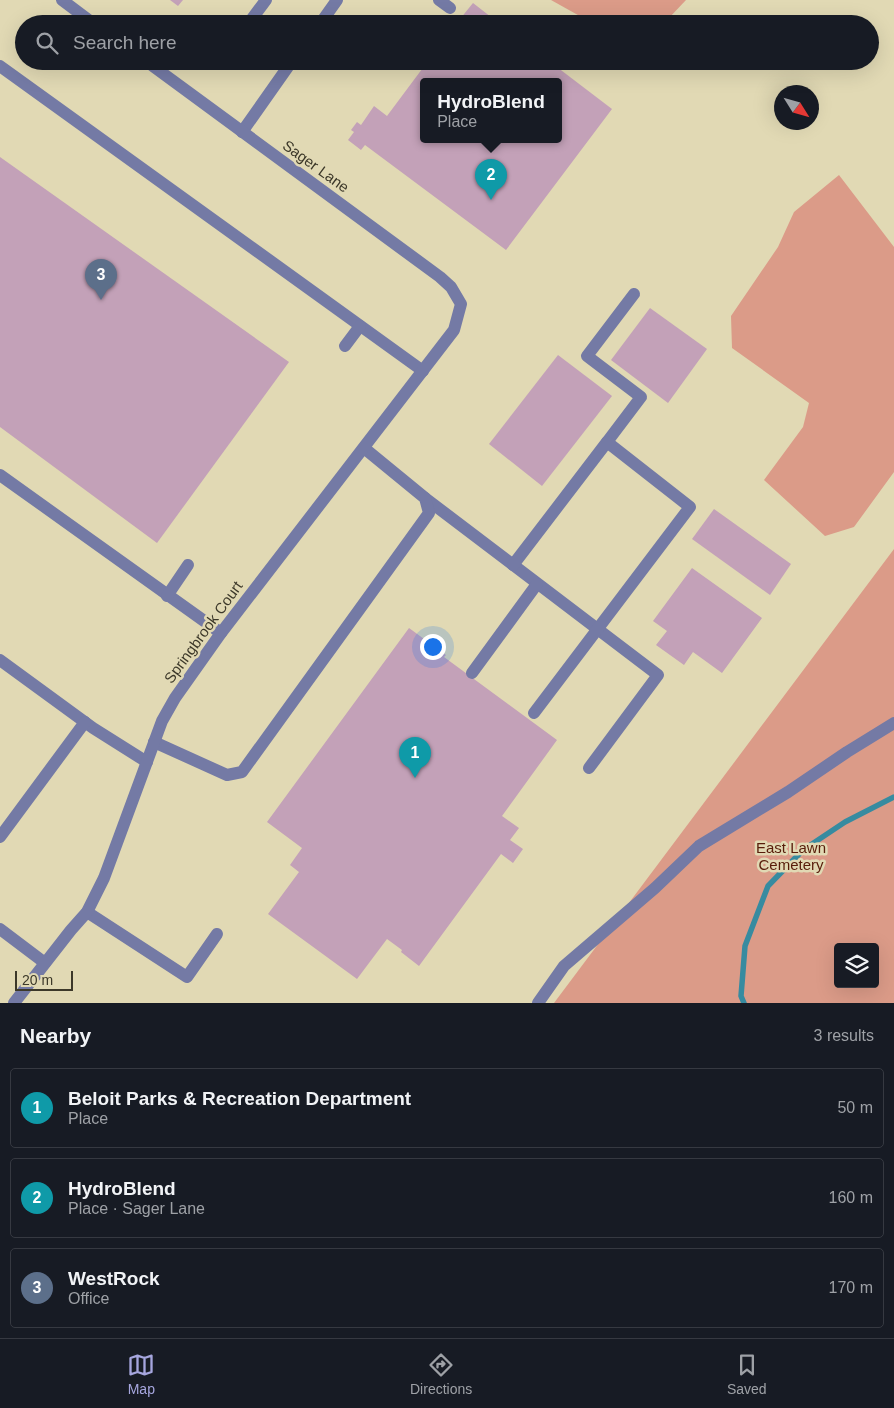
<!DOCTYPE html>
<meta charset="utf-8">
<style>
:root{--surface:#171b24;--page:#242831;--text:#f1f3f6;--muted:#9ea1a6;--line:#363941;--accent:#a6a6de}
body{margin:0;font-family:Helvetica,sans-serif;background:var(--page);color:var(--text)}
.controls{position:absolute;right:15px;bottom:15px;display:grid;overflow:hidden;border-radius:5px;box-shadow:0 5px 20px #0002}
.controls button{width:45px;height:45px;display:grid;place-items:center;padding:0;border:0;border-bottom:1px solid var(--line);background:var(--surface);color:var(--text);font:25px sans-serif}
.compass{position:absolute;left:774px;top:85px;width:45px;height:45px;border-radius:50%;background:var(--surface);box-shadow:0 5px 20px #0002;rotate:127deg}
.scale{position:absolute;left:15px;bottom:12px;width:58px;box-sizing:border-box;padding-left:5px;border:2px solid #3c3829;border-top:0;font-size:14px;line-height:18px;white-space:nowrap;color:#3c3829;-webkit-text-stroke:4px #e1d9b4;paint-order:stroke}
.you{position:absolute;left:432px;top:646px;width:18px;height:18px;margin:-12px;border:4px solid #fff;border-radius:50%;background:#1a73e8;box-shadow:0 0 0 8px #1a73e833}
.badge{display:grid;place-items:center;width:32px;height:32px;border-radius:50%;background:var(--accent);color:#fff;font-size:16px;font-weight:700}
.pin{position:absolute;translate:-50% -41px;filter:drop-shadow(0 1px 2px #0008)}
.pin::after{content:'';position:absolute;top:26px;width:18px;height:15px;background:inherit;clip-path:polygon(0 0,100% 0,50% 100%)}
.popup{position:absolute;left:420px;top:78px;width:142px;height:65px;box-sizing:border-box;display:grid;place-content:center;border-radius:5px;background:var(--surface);filter:drop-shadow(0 1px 4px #0005);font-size:16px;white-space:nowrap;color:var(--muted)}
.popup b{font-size:19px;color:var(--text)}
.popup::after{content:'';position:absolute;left:50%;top:100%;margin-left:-10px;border:10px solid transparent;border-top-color:var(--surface)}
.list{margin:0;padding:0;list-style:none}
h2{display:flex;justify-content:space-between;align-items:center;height:65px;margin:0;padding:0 20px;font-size:21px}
h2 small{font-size:16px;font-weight:400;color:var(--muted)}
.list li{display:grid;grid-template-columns:32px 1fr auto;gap:15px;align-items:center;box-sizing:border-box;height:80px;margin:0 10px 10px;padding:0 10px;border:1px solid var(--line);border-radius:5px}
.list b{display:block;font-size:19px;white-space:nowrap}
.list p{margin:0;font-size:16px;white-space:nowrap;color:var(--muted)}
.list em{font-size:16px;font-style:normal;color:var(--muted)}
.icon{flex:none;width:28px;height:28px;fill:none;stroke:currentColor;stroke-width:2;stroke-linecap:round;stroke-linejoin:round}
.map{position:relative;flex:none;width:894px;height:1003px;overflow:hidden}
.search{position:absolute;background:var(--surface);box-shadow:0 5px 20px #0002;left:15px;right:15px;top:15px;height:55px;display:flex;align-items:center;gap:12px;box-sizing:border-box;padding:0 18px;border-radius:28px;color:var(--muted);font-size:19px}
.sheet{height:335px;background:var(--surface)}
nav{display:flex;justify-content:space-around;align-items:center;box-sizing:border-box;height:70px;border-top:1px solid var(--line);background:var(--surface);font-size:14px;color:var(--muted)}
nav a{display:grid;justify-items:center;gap:2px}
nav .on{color:var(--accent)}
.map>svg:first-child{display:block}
.green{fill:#db9b88;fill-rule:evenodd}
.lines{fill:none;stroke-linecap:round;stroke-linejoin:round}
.stream{stroke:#378ba0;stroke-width:5.5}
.building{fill:#c3a1b8;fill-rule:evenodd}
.minor{stroke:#747aa5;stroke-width:12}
.labels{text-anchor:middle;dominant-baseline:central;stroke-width:5;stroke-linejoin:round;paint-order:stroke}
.street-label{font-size:15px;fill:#3c3829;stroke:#e1d9b4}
.park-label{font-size:15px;fill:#581d0a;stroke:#e1d9b4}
</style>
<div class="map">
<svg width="894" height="1003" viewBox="0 0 894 1003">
<rect width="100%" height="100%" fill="#e1d9b4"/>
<g class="green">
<path d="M 551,0 L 686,0 L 668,19 L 635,24 L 594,24 Z"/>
<path d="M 839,175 L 894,247 L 894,472 L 854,527 L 825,536 L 764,480 L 803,427 L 809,403 L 732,348 L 731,316 L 778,247 L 794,212 Z"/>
<path d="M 894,549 L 894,1003 L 554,1003 ZM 838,947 L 875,947 L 875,984 L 838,984 Z"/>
</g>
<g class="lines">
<path class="stream" d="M 744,1003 L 741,996 L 745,946 L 768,886 L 803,850 L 845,822 L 894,797"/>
</g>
<g class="building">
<path d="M 170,0 L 183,0 L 178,6 Z"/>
<path d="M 473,3 L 500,24 L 456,24 Z"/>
<path d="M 428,61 L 549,61 L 612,109 L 506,250 L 365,145 L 361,150 L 348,140 L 354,132 L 351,130 L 357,122 L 361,125 L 374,106 L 387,116 ZM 424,81 L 558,81 L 558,139 L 424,139 Z"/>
<path d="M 0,157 L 289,362 L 157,543 L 0,427 Z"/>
<path d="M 650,308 L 707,349 L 668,403 L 611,360 Z"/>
<path d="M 558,355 L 612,396 L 542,486 L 489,444 Z"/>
<path d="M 714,509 L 791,564 L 770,595 L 692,539 Z"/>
<path d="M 692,568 L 762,618 L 722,673 L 693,652 L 684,665 L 656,645 L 667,631 L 653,621 Z"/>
<path d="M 409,628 L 446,655 L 444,657 L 557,740 L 502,816 L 519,828 L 510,840 L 523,849 L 513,863 L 501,854 L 419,966 L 401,952 L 402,950 L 387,939 L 357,979 L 268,914 L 299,872 L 290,865 L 302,848 L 267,822 Z"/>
</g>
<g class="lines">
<g class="minor">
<path d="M 62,0 L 94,24"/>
<path d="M 439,0 L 450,8"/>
<path d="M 248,24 L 266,0"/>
<path d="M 320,24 L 337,0"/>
<path d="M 0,66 L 423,371"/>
<path d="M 242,132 L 292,61"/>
<path d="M 345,346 L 360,326"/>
<path d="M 607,442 L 641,397 L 587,356 L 634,294"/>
<path d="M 0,475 L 221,633"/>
<path d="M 425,498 L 658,675 L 589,768"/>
<path d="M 513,565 L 607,442 L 690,507 L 534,713"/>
<path d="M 167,596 L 188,565"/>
<path d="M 0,660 L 93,728 L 147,762"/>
<path d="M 472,673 L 537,584"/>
<path d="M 154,742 L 227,775 L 242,772 L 429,513 L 425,498 L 364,448"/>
<path d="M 0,837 L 85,722"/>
<path d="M 87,912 L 187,977 L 217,934"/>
<path d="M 0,929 L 45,963"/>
<path d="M 14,1003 L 71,930 L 87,912 L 104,878 L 162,721 L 175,698 L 221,633 L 454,330 L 461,304 L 451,287 L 440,277 L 146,61"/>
<path d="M 538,1003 L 564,966 L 655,888 L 699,846 L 788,792 L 847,752 L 894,723"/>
</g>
</g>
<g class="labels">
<g class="street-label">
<text transform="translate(316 166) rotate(36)">Sager Lane</text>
<text transform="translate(203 632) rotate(-54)">Springbrook Court</text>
</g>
<g class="park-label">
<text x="791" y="847">East Lawn<tspan x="791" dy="17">Cemetery</tspan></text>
</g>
</g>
</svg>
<div class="controls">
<button><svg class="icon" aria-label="layers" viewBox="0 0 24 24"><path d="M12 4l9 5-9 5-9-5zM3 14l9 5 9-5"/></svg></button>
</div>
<svg class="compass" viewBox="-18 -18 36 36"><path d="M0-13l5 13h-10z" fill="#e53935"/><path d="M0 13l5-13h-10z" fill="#9ea1a6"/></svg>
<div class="scale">20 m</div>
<div class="you"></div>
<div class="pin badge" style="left:415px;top:778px;background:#0f9aa8">1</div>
<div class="pin badge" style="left:491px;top:200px;background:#0f9aa8">2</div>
<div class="popup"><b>HydroBlend</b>Place</div>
<div class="pin badge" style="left:101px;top:300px;background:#5c6f8a">3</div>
<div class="search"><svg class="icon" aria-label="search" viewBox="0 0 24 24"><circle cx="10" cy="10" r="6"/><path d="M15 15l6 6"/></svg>Search here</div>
</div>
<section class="sheet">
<h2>Nearby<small>3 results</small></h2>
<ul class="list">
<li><span class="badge" style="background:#0f9aa8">1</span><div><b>Beloit Parks &amp; Recreation Department</b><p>Place</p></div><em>50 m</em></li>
<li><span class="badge" style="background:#0f9aa8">2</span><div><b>HydroBlend</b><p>Place · Sager Lane</p></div><em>160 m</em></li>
<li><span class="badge" style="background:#5c6f8a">3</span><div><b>WestRock</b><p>Office</p></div><em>170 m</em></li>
</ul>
</section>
<nav>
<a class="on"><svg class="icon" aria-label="map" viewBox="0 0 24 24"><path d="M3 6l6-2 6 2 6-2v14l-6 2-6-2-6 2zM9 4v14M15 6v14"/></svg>Map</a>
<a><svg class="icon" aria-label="directions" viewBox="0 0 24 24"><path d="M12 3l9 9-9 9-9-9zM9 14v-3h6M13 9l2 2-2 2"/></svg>Directions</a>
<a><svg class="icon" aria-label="saved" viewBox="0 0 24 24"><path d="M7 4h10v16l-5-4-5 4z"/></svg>Saved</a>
</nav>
